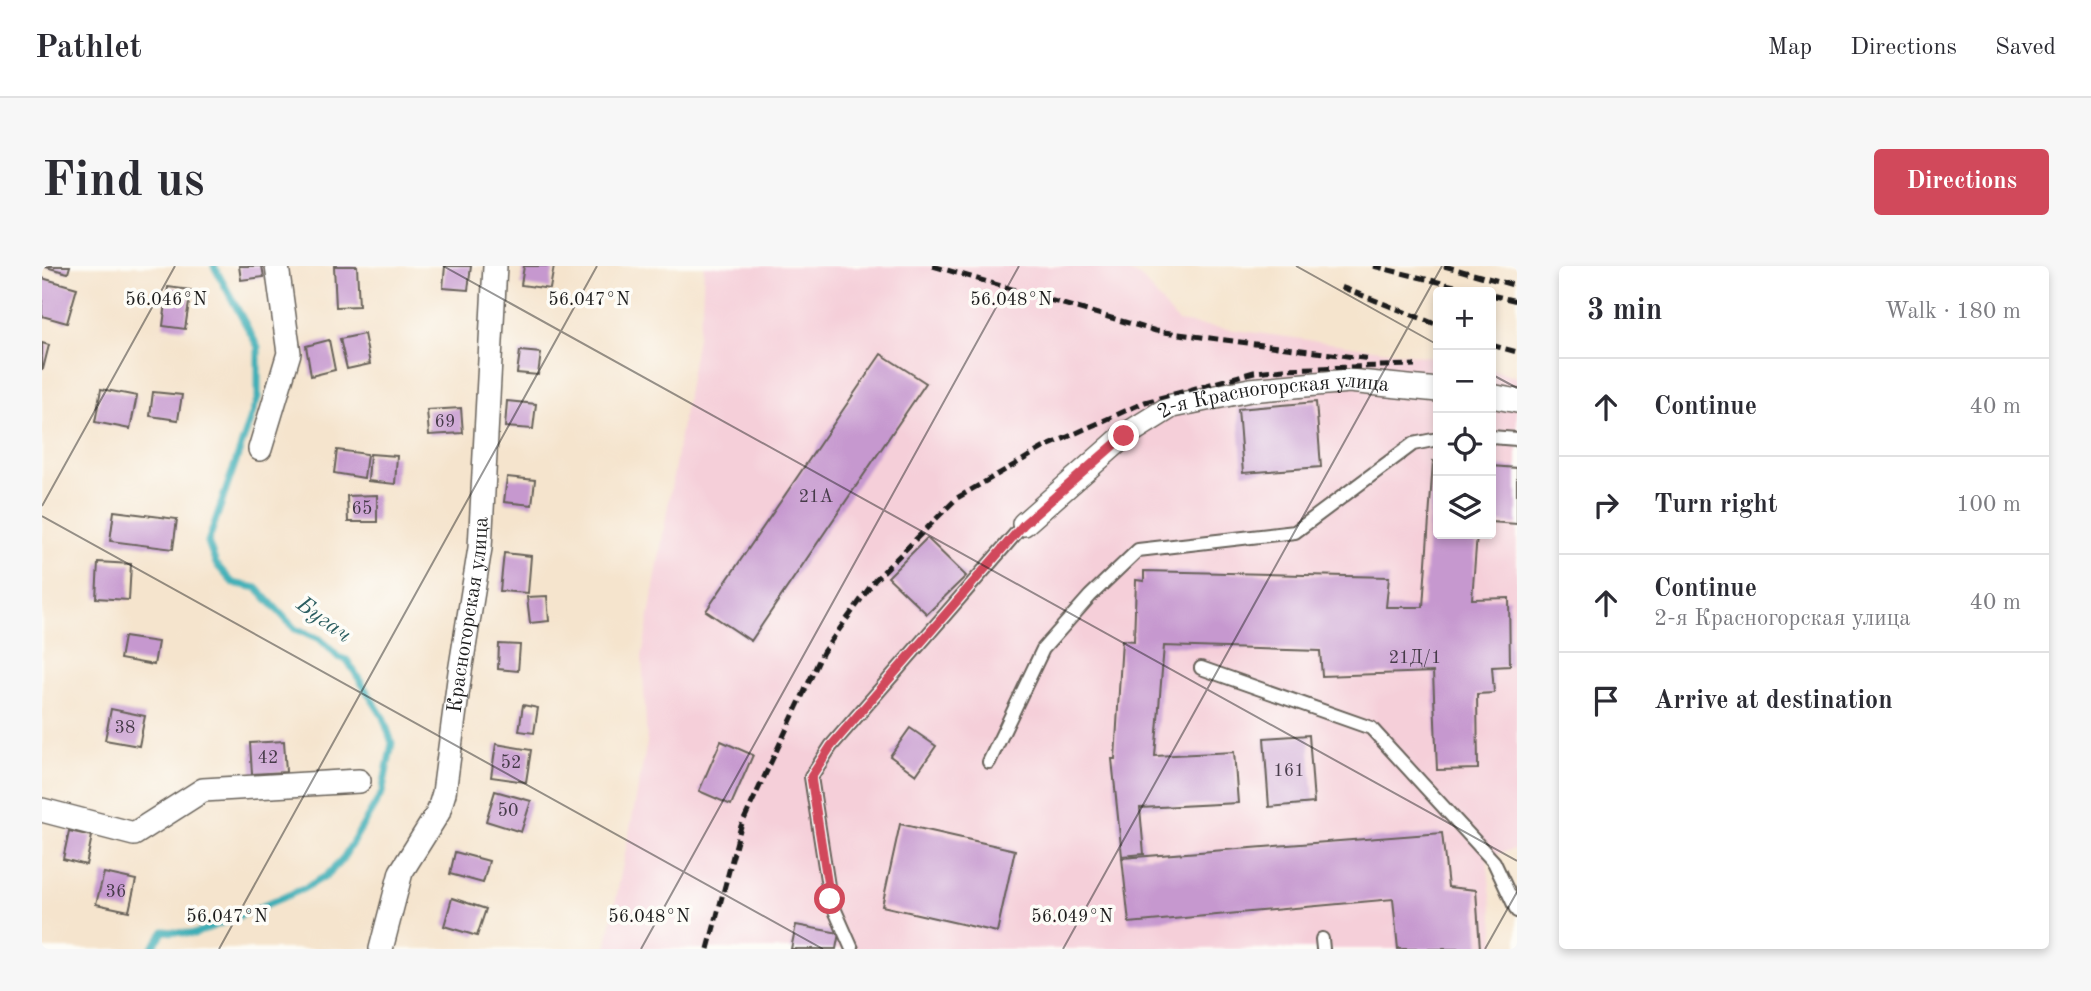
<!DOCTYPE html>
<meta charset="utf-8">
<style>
:root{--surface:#fff;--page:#f7f7f7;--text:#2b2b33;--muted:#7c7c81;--line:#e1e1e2;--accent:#d1495b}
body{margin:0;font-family:"Old Standard TT",serif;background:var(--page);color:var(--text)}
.controls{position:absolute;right:21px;top:21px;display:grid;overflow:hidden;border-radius:7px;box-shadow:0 4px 10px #0003}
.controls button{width:63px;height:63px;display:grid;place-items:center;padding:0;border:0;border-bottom:2px solid var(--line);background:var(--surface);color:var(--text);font:35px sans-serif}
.stop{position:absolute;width:21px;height:21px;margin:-16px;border:5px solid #d1495b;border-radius:50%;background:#fff}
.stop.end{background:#d1495b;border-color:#fff;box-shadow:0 2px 7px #0008}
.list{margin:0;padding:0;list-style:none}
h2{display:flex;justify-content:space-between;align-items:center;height:91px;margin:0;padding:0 28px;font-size:30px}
h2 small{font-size:23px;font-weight:400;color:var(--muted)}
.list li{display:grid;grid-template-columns:46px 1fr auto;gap:21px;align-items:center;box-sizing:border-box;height:98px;padding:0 28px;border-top:2px solid var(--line)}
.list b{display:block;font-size:26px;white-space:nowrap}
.list p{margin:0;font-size:23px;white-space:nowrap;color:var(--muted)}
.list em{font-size:23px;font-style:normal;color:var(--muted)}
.icon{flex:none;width:38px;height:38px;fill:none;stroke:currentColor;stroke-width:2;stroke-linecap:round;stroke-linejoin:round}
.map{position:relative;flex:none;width:1475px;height:683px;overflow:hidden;border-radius:7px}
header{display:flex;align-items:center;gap:42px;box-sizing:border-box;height:98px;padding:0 35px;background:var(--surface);border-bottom:2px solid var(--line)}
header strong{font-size:33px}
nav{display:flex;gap:38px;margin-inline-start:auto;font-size:24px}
.intro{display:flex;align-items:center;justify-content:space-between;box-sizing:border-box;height:168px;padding:0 42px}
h1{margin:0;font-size:49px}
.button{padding:18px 32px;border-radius:7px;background:var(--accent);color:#fff;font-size:24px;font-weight:700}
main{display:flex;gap:42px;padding:0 42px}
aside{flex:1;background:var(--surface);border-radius:7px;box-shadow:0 4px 10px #0003}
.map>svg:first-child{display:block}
.built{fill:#f5cfd9}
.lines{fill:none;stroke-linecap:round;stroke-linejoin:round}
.stream{stroke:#3daeb6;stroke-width:7}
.building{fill:#c698cf}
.lane-casing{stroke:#68625a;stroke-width:16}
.street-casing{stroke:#68625a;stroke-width:26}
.lane{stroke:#fff;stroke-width:12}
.street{stroke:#fff;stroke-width:23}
.rail{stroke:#1c1c1c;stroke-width:5;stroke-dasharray:10 5;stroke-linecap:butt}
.route{stroke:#d1495b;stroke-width:9}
.ticks{fill:none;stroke:#1c1c1c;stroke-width:2;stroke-opacity:0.45}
.labels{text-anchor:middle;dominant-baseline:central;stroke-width:7;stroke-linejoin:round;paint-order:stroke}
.number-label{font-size:18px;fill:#463b49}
.street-label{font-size:21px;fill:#1c1c1c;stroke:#fdfcf7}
.water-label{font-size:23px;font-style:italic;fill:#2b5e61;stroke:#fdfcf7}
.ticks-label{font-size:18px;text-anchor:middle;fill:#1c1c1c;stroke:#fdfcf7;stroke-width:7;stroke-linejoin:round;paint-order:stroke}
</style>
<header>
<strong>Pathlet</strong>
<nav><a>Map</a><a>Directions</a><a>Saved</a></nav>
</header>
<div class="intro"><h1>Find us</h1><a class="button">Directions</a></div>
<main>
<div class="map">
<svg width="1475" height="683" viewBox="0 0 1475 683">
<rect width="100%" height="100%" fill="#fdfcf7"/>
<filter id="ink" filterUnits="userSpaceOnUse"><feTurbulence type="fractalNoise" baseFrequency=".0143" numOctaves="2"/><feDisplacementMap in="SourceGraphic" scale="14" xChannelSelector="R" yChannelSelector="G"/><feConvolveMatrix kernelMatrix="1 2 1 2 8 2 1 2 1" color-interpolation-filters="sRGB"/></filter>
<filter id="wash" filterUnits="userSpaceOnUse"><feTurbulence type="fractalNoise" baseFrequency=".00686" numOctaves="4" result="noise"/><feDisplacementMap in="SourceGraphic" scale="28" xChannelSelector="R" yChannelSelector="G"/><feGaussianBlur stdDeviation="1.57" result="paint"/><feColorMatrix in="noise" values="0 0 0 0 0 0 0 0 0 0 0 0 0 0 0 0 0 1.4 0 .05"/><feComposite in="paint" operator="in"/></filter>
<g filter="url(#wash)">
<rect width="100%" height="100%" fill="#f5e4cd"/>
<path class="built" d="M 662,0 L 1068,0 L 1098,10 L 1136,56 L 1396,92 L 1396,268 L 1449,268 L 1449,103 L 1475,111 L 1475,582 L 1445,591 L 1454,683 L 564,683 L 605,477 L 600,391 L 660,42 Z"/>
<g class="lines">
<path class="stream" d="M 109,683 L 122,665 L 152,668 L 197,650 L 261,623 L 284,610 L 300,594 L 340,527 L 350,477 L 341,451 L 305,394 L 296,391 L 278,373 L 253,363 L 215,322 L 191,317 L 174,298 L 166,276 L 216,131 L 216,81 L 172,0"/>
</g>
<g id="blocks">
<g class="building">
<path d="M 0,0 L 28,0 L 26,7 Z"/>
<path d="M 197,0 L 220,0 L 222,11 L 199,14 Z"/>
<path d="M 292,0 L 315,0 L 317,40 L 294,41 Z"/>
<path d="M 403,0 L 429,0 L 426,24 L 401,22 Z"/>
<path d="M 482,0 L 512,0 L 508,23 L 479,19 Z"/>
<path d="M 0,12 L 35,22 L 25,57 L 0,50 Z"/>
<path d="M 126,21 L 149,24 L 143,63 L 121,60 Z"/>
<path d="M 322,68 L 328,98 L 305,103 L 298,73 Z"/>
<path d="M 287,74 L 293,104 L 269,110 L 264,80 Z"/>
<path d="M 0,77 L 7,79 L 1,103 L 0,103 Z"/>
<path d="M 478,85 L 499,87 L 496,109 L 475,107 Z"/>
<path d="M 839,88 L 884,117 L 709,375 L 664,345 Z"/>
<path d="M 59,123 L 95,130 L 88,163 L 53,156 Z"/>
<path d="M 111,126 L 140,129 L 136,154 L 108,150 Z"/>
<path d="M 465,135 L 494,138 L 491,163 L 463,161 Z"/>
<path d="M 1274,136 L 1279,201 L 1201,207 L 1196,143 Z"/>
<path d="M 419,142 L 421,167 L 387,169 L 385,144 Z"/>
<path d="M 295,184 L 325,188 L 322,212 L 292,207 Z"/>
<path d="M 328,188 L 355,190 L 353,218 L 326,215 Z"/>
<path d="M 1391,195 L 1396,196 L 1396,268 L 1435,268 L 1430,333 L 1467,332 L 1468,400 L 1450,401 L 1452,427 L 1435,428 L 1436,503 L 1395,504 L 1391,406 L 1280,410 L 1278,385 L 1122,380 L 1113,490 L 1192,486 L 1196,537 L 1098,542 L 1102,588 L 1080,590 L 1070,493 L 1073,493 L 1080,374 L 1092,375 L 1094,314 L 1102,315 L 1102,305 L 1347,311 L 1344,341 L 1381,341 Z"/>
<path d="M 1449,200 L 1475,202 L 1475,258 L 1449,256 Z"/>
<path d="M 465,211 L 493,214 L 490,239 L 462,236 Z"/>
<path d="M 335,229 L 335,256 L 306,256 L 305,230 Z"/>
<path d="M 72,245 L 135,253 L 131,283 L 68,275 Z"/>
<path d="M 885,272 L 924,310 L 885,348 L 846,311 Z"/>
<path d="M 462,287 L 489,290 L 486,327 L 458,325 Z"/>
<path d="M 56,296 L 89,298 L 87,334 L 54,332 Z"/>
<path d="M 505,330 L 507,355 L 488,357 L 485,331 Z"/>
<path d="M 82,371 L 116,376 L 112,399 L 78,393 Z"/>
<path d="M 457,378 L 478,379 L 476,405 L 456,403 Z"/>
<path d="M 481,439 L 496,442 L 492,467 L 477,465 Z"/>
<path d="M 69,443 L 103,450 L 97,480 L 63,474 Z"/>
<path d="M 868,462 L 894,480 L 874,509 L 848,490 Z"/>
<path d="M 1267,469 L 1272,537 L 1227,541 L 1222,472 Z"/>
<path d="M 242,475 L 244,506 L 210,508 L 208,477 Z"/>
<path d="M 679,475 L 711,489 L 689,539 L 657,525 Z"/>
<path d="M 454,478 L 489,484 L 484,516 L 449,511 Z"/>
<path d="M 453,525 L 489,535 L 479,566 L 444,555 Z"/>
<path d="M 858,558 L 973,584 L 955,666 L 840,640 Z"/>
<path d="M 27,565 L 50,570 L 44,599 L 21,593 Z"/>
<path d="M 1400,567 L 1406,621 L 1434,624 L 1438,683 L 1356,683 L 1351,633 L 1087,657 L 1080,592 Z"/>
<path d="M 413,586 L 447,595 L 441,617 L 408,608 Z"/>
<path d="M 62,607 L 94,614 L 87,645 L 54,638 Z"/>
<path d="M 410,632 L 444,643 L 435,670 L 402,660 Z"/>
<path d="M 754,659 L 797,667 L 794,683 L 749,683 Z"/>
</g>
</g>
</g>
<g filter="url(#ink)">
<use href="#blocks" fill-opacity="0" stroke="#68625a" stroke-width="2"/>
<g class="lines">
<defs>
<g id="lane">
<path d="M 1449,171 L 1475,173"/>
<path d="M 1159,402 L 1329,462 L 1452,596 L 1475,645"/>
<path d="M 947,496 L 1001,383 L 1048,330 L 1096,284 L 1253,266 L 1371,178 L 1396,173"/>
<path d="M 1280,673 L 1281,683"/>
<path d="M 810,683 L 788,633 L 769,511 L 789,480 L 982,258"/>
</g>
<g id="street">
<path d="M 1449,130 L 1475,135"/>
<path d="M 218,183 L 247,87 L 235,0"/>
<path id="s1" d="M 982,258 L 1082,170 L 1130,140 L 1208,124 L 1307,115 L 1396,124"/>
<path d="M 0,544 L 92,568 L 161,524 L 317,515"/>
<path id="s2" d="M 339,683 L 359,606 L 396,547 L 402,527 L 418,406 L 438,282 L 453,0"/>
</g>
</defs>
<use href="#lane" class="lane-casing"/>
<use href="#street" class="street-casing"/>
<use href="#lane" class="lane"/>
<use href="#street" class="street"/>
<g class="rail">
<path d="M 891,0 L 1114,65 L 1328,93"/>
<path d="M 1331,0 L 1437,26"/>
<path d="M 1402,0 L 1475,20"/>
<path d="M 1299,21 L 1396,59"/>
<path d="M 1449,29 L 1475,35"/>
<path d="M 1449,79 L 1475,86"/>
<path d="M 666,683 L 699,560 L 781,386 L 833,314 L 915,232 L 1001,182 L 1103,136 L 1212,106 L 1242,103 L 1373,99"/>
</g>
</g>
</g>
<g class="lines" filter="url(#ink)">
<path class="route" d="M 788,633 L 769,511 L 789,480 L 982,258 L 1082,170"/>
</g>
<path class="ticks" d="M 401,0 L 1475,595M 1254,0 L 1396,79M 1449,108 L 1475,122M 0,240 L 133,0M 0,250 L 781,683M 177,683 L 555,0M 599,683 L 977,0M 1021,683 L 1400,0M 1443,683 L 1475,626"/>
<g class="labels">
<g class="number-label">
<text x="403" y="156">69</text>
<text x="774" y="231">21А</text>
<text x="320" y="243">65</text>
<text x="1373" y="392">21Д/1</text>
<text x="83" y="462">38</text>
<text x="226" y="492">42</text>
<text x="469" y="497">52</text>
<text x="1247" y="505">161</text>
<text x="466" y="545">50</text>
<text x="74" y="626">36</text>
</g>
<g class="street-label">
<text stroke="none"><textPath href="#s1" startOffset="292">2-я Красногорская улица</textPath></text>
<text stroke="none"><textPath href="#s2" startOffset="350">Красногорская улица</textPath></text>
</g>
<g class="water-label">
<text transform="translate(282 354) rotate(36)">Бугач</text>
</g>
</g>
<g class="ticks-label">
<text x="124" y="39">56.046°N</text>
<text x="547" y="39">56.047°N</text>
<text x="969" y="39">56.048°N</text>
<text x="185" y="656">56.047°N</text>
<text x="607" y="656">56.048°N</text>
<text x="1030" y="656">56.049°N</text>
</g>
</svg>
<div class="controls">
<button>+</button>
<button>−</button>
<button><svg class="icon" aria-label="locate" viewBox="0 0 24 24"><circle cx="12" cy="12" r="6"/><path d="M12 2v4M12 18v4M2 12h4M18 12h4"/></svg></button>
<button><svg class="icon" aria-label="layers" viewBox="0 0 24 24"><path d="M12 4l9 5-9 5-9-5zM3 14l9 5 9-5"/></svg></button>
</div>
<div class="stop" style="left:788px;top:633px"></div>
<div class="stop end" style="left:1082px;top:170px"></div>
</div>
<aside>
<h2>3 min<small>Walk · 180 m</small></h2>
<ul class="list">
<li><svg class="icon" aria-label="ahead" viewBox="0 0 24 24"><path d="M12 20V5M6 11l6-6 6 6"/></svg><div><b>Continue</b></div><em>40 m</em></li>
<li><svg class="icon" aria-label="right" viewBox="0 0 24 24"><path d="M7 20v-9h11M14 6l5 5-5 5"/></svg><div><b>Turn right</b></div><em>100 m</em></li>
<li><svg class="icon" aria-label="ahead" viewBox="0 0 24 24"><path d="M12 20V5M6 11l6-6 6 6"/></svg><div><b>Continue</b><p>2-я Красногорская улица</p></div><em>40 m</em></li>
<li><svg class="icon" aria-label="arrive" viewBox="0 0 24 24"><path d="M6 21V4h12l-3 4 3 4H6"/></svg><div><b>Arrive at destination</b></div></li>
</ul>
</aside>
</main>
